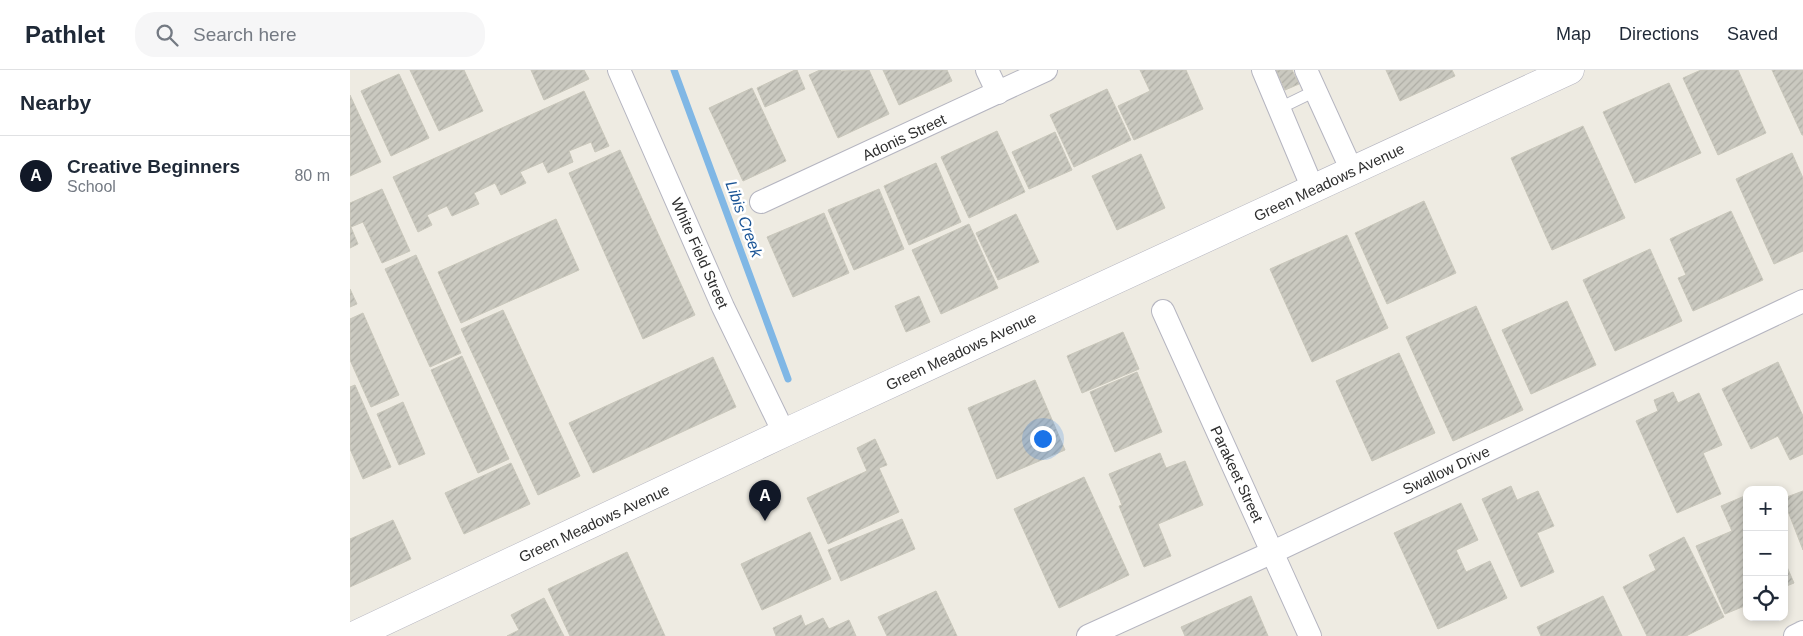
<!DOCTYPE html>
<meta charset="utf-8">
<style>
:root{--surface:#fff;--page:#f6f6f7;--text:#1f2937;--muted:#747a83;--line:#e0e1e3;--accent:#111827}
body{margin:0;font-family:Arial,sans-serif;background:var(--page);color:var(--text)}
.controls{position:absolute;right:15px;bottom:15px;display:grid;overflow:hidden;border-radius:10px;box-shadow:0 2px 8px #0003}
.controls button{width:45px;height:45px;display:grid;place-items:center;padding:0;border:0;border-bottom:1px solid var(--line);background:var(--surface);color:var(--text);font:25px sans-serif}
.you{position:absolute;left:692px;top:368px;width:18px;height:18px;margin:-12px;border:4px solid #fff;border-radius:50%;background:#1a73e8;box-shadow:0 0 0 8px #1a73e833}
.badge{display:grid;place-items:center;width:32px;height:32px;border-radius:50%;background:var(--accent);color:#fff;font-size:16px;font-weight:700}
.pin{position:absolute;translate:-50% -41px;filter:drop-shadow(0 1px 2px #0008)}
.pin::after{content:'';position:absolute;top:26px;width:18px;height:15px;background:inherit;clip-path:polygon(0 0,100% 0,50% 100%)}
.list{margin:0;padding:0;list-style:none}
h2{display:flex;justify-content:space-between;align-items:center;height:65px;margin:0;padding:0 20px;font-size:21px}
h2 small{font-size:16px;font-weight:400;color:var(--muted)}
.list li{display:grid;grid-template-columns:32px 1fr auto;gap:15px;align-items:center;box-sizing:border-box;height:80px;padding:0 20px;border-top:1px solid var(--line)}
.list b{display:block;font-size:19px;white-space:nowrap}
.list p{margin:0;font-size:16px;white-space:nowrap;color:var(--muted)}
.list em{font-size:16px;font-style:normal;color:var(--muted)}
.icon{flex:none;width:28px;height:28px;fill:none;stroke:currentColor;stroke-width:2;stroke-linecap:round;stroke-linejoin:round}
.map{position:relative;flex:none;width:1453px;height:566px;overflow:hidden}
header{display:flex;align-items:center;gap:30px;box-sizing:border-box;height:70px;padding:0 25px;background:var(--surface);border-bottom:1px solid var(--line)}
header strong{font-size:24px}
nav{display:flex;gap:28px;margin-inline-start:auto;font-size:18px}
.search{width:350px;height:45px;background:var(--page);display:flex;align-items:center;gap:12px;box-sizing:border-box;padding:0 18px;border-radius:20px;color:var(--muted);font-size:19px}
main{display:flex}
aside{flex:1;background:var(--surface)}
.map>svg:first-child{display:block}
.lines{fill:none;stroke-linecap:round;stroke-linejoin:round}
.stream{stroke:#80b7e5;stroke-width:7}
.building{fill:url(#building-hatch);stroke:#c9c7bb}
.service-casing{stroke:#b5b5c0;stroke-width:13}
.minor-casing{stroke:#b5b5c0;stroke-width:24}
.tertiary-casing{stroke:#b5b5c0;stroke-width:29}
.service{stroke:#fff;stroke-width:11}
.minor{stroke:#fff;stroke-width:22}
.tertiary{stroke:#fff;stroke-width:28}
.labels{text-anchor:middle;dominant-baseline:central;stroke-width:5;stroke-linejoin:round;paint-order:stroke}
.street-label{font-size:15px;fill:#2e2e2e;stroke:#fff}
.water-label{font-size:16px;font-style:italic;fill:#1a5495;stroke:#fff}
</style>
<header>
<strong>Pathlet</strong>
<div class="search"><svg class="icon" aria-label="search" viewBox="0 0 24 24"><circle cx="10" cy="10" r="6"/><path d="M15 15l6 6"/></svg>Search here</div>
<nav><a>Map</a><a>Directions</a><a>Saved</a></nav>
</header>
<main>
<aside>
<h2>Nearby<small></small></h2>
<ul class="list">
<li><span class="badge">A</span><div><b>Creative Beginners</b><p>School</p></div><em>80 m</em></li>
</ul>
</aside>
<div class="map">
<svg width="1453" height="566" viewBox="0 0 1453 566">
<defs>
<pattern id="building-hatch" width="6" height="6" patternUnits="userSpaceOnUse" patternTransform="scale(1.25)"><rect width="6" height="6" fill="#cac9c0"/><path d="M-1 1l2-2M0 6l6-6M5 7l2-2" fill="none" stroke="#aeada5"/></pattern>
</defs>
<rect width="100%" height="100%" fill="#eeebe2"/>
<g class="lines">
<path class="stream" d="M 324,0 L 438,309"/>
</g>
<g class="building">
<path d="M 60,0 L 114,0 L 133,41 L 89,61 Z"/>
<path d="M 181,0 L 234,0 L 239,9 L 194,30 Z"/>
<path d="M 445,0 L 447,0 L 455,19 L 415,37 L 407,18 Z"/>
<path d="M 470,0 L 490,0 L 491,1 L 519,0 L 539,44 L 488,68 L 459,5 Z"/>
<path d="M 533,0 L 597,0 L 602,11 L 549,35 Z"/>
<path d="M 790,0 L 836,0 L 853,39 L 784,70 L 768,36 L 800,21 Z"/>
<path d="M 926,0 L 942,0 L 949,14 L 935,20 Z"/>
<path d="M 1036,0 L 1102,0 L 1105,6 L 1050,31 Z"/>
<path d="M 1351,0 L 1388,0 L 1416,63 L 1368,85 L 1333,8 Z"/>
<path d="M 1422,0 L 1453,0 L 1453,65 L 1452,65 Z"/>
<path d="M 49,4 L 79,68 L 41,86 L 11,21 Z"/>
<path d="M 1319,13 L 1351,83 L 1285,113 L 1253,42 Z"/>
<path d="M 402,18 L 436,91 L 393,111 L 359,38 Z"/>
<path d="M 757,19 L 781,70 L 724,97 L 700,45 Z"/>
<path d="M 234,21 L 259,76 L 245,82 L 241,72 L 219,81 L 223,92 L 198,103 L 193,92 L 170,102 L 176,113 L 151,125 L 145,113 L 124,123 L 129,134 L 102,146 L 97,136 L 77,145 L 82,155 L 68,162 L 43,107 Z"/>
<path d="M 0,25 L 31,92 L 0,106 Z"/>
<path d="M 1233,56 L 1275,148 L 1202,180 L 1161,88 Z"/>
<path d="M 647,61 L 675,122 L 619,148 L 591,87 Z"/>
<path d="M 705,62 L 722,100 L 679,119 L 662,82 Z"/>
<path d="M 270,80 L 345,245 L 293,269 L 219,103 Z"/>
<path d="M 1442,83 L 1453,108 L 1453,181 L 1424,194 L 1386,109 Z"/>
<path d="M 791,84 L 815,138 L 767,160 L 742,106 Z"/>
<path d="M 586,93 L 611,152 L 559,175 L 534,116 Z"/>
<path d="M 32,119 L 60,181 L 32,193 L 13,152 L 1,157 L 0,154 L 0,133 Z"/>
<path d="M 529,119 L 554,179 L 504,200 L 478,140 Z"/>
<path d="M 1074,131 L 1106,203 L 1037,234 L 1005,163 Z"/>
<path d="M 1381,141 L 1413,210 L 1343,241 L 1328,208 L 1336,205 L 1320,169 Z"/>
<path d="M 474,143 L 499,203 L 443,227 L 417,167 Z"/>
<path d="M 666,144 L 689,192 L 648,210 L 626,163 Z"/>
<path d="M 206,149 L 229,200 L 111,253 L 88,202 Z"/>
<path d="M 619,154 L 648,218 L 591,244 L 562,180 Z"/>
<path d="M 0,155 L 8,174 L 0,178 Z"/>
<path d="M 997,165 L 1038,258 L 962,292 L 920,199 Z"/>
<path d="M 1300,179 L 1332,251 L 1265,281 L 1233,210 Z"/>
<path d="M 66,185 L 111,283 L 80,297 L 35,199 Z"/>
<path d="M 0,219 L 7,234 L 0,237 Z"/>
<path d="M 569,226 L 580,252 L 556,262 L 545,236 Z"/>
<path d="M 1217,231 L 1246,295 L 1181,324 L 1152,260 Z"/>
<path d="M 1126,236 L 1173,340 L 1103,371 L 1056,267 Z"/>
<path d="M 153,240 L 230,406 L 188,425 L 111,259 Z"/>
<path d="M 13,243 L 49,325 L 21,337 L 0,290 L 0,249 Z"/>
<path d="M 773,262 L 789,299 L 732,323 L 717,286 Z"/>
<path d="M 1049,283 L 1085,363 L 1022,391 L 986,311 Z"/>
<path d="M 112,286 L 159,389 L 128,403 L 81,300 Z"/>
<path d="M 363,287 L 386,337 L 243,403 L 219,353 Z"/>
<path d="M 1428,292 L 1453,346 L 1453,384 L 1440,390 L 1428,366 L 1401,379 L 1372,319 Z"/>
<path d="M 787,302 L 812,362 L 765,382 L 740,322 Z"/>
<path d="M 685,310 L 715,380 L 647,409 L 618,338 Z"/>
<path d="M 5,315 L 41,397 L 13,409 L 0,379 L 0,317 Z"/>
<path d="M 1323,322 L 1328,333 L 1349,323 L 1372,375 L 1353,383 L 1371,424 L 1327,443 L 1286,351 L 1308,341 L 1304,330 Z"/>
<path d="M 53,332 L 75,384 L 49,395 L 27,344 Z"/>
<path d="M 525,369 L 537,395 L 529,398 L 549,442 L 478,474 L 457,428 L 517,401 L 507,378 Z"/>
<path d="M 810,383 L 816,398 L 835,391 L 853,435 L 808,454 L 821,486 L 794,497 L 769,436 L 772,435 L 759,404 Z"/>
<path d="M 161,393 L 180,434 L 114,464 L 95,423 Z"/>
<path d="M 734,407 L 779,505 L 709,538 L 664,439 Z"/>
<path d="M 1161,416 L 1167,430 L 1188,421 L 1204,456 L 1187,463 L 1204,502 L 1171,517 L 1132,429 Z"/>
<path d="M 1453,421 L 1453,480 L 1434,431 L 1434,428 Z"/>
<path d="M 1397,425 L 1397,535 L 1375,544 L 1346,476 L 1382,461 L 1371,436 Z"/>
<path d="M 1111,433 L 1128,470 L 1106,480 L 1116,502 L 1140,491 L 1157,528 L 1088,559 L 1044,463 Z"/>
<path d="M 552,449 L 565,479 L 491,511 L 478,480 Z"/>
<path d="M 43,450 L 61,489 L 0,517 L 0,469 Z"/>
<path d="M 460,462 L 481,509 L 412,540 L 391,494 Z"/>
<path d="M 1334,467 L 1374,547 L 1336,566 L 1297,566 L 1273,517 L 1306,500 L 1299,485 Z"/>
<path d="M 277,482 L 315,566 L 220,566 L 198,519 Z"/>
<path d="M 1434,490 L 1444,513 L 1434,517 Z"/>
<path d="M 586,521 L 607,566 L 537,566 L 528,547 Z"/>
<path d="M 901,526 L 918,566 L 835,566 L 831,557 Z"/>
<path d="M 1253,526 L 1272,566 L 1191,566 L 1187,557 Z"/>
<path d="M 194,528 L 214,566 L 157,566 L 169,560 L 161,545 Z"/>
<path d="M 451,545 L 455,556 L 473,548 L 479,559 L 499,550 L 506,566 L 426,566 L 423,558 Z"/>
</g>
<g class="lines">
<defs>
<path id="service" d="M 930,38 L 965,21"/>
<g id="minor">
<path d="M 269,0 L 373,237 L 434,363"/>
<path d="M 637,0 L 648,23"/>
<path d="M 913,0 L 963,119"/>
<path d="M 956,0 L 1002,101"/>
<path d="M 411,132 L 696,0"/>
<path d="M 813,241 L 960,566"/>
<path d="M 738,566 L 923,482 L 1453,231"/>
<path d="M 1445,566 L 1453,562"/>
</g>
<path id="tertiary" d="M 3,566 L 434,363 L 1220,0"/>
</defs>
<use href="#service" class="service-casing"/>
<use href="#minor" class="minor-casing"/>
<use href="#tertiary" class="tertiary-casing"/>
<use href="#service" class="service"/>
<use href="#minor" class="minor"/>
<use href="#tertiary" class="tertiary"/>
</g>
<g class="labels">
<g class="street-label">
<text transform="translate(554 67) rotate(-25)">Adonis Street</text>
<text transform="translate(979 112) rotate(-25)">Green Meadows Avenue</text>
<text transform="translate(350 183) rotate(66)">White Field Street</text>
<text transform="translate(611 281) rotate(-25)">Green Meadows Avenue</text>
<text transform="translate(1096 400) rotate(-25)">Swallow Drive</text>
<text transform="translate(887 404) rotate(65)">Parakeet Street</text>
<text transform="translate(244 453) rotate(-25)">Green Meadows Avenue</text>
</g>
<g class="water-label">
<text transform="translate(394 149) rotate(70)">Libis Creek</text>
</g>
</g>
</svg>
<div class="controls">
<button>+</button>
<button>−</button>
<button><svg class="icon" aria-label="locate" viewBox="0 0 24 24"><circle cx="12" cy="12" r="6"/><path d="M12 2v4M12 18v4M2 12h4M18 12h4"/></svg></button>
</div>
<div class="you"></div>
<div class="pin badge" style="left:415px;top:451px">A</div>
</div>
</main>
